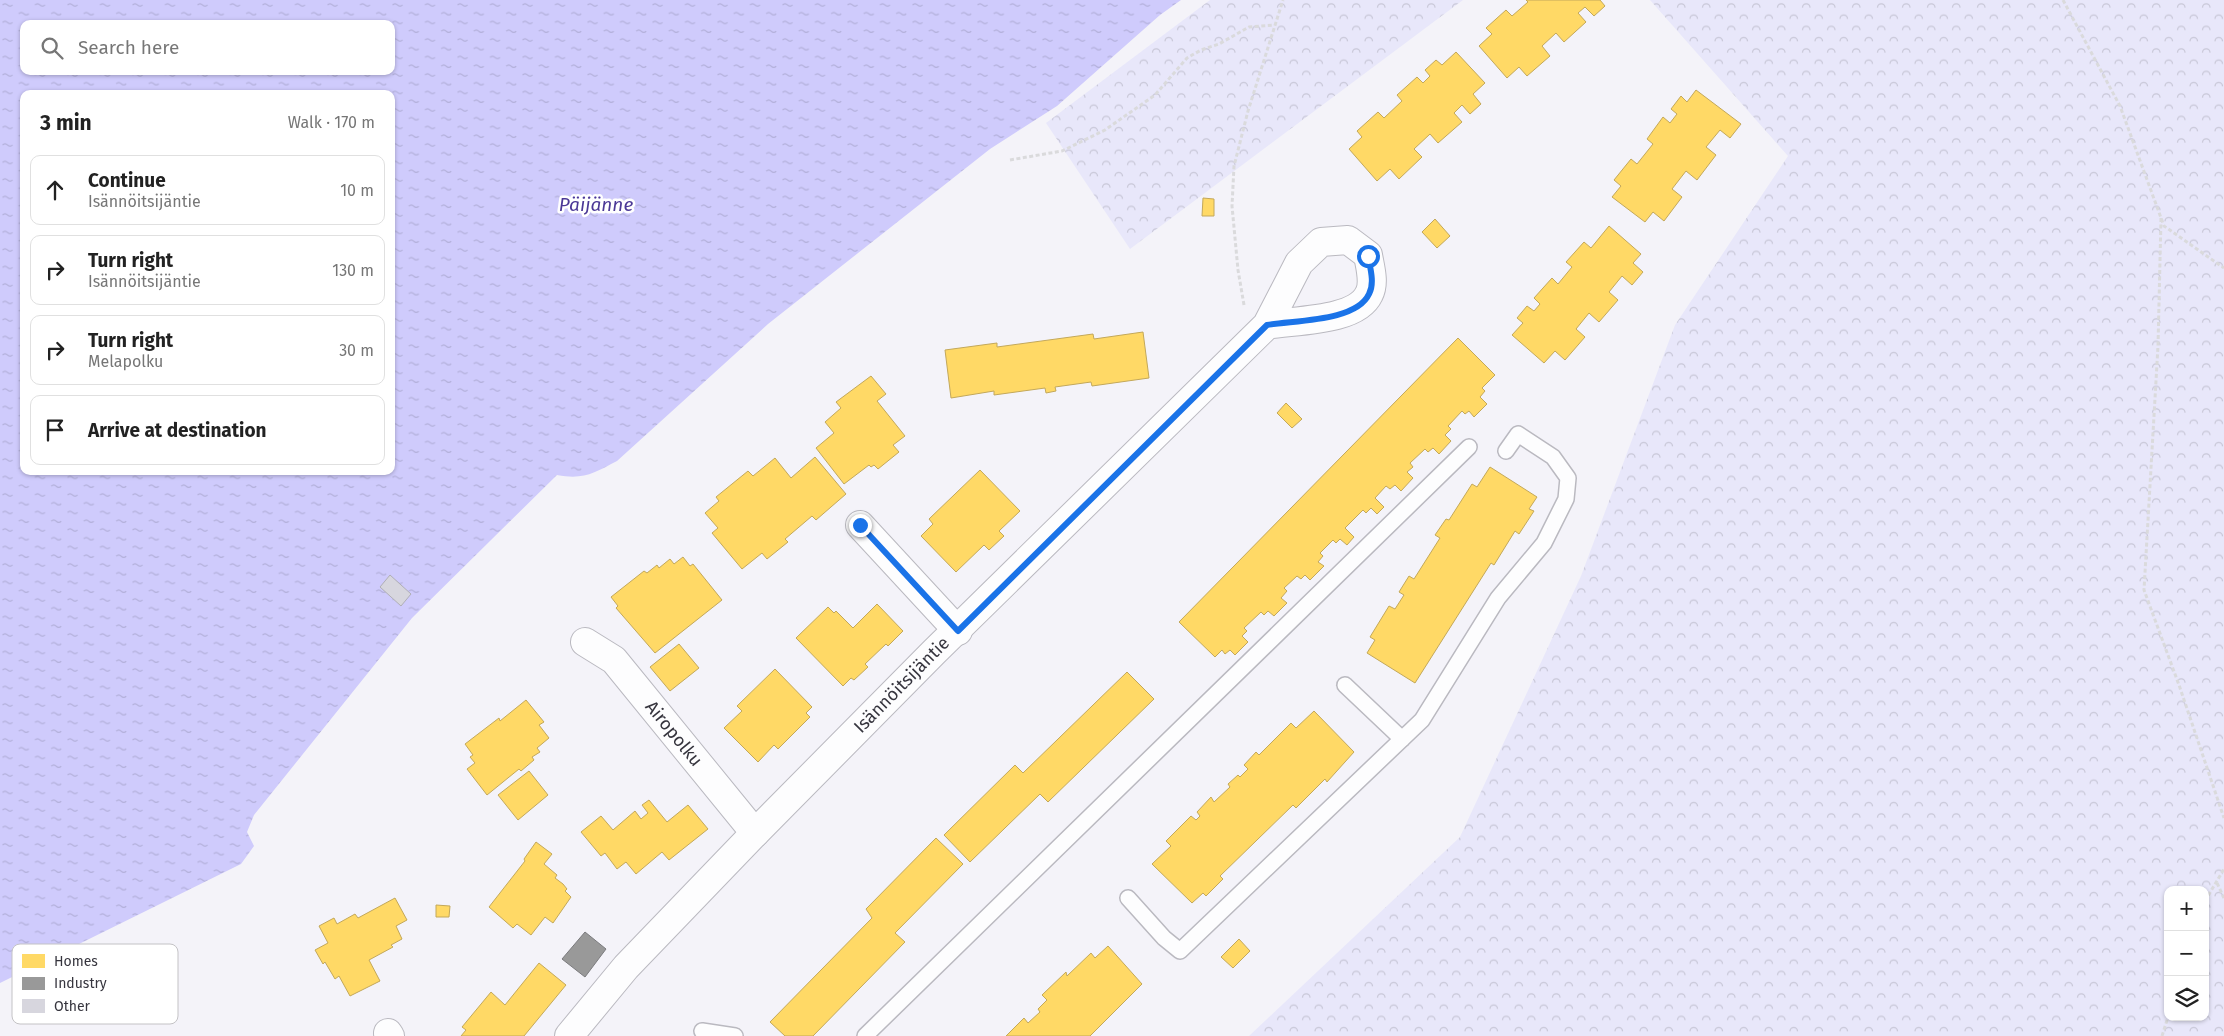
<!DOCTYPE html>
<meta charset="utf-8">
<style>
:root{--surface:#fff;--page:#f6f6f6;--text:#222;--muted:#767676;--line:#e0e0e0}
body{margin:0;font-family:"Fira Sans",sans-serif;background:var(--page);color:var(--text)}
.controls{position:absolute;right:15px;bottom:15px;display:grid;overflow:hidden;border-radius:10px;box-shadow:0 1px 4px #0004}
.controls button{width:45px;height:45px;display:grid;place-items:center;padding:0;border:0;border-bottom:1px solid var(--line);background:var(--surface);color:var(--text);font:25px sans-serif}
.stop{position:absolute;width:15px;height:15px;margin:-11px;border:4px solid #1a73e8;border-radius:50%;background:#fff}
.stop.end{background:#1a73e8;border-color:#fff;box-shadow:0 1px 5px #0008}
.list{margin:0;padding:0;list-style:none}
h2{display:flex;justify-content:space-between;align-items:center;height:65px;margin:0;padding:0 20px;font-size:21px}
h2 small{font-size:16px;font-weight:400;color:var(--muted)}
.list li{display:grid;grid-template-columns:32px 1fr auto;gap:15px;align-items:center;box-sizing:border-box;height:70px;margin:0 10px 10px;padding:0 10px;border:1px solid var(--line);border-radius:10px}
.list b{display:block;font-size:19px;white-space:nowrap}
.list p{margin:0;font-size:16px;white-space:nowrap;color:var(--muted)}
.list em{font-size:16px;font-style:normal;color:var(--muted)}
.icon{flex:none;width:28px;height:28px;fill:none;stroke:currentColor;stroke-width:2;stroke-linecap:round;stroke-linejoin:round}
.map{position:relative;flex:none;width:2224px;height:1036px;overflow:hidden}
.search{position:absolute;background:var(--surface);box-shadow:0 1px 4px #0004;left:20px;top:20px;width:375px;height:55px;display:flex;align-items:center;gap:12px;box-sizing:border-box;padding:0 18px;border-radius:10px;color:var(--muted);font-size:19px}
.panel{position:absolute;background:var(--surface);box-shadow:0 1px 4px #0004;left:20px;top:90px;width:375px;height:385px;border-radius:10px}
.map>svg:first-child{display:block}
.forest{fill:url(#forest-crowns);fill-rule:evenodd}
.water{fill:url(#water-ripples);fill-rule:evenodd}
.homes{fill:#ffd966;stroke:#c3a85a}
.industry{fill:#999;stroke:#7b7b7e}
.building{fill:#d7d6de;stroke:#b0afb6}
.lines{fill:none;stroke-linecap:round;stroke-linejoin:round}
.lane-casing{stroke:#bab9c0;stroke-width:18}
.street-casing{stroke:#bab9c0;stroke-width:30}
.secondary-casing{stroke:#bab9c0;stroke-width:30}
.path{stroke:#dadadc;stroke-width:3;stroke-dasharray:4 2.5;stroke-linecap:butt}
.lane{stroke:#fdfdfe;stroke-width:15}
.street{stroke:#fdfdfe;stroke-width:28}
.secondary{stroke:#fdfdfe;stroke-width:28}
.route{stroke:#1a73e8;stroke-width:6}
.labels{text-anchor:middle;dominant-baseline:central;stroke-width:5;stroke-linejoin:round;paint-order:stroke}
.street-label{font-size:18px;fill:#36353e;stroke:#fff}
.water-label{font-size:19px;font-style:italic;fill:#4b3896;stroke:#fff}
.key{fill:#fff;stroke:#c3c2c5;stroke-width:1}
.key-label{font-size:14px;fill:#36353e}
</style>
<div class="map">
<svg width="2224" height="1036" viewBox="0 0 2224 1036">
<defs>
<pattern id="forest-crowns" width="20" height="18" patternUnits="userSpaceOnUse" patternTransform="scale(1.25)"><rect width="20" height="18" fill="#e8e7fa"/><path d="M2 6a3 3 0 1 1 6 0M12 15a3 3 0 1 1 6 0" fill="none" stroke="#c8c7d7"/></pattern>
<pattern id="water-ripples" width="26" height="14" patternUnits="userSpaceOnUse" patternTransform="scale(1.25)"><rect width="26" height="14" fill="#cfcbfc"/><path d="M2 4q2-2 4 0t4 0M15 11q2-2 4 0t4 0" fill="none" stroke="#b2afd9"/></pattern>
</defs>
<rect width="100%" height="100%" fill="#f4f3f9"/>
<g class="forest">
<path d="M 1210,0 L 1463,0 L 1130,249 L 1046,123 Z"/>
<path d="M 1650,0 L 2224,0 L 2224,1036 L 1249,1036 L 1460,837 L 1581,576 L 1675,325 L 1788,156 ZM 2168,890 L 2205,890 L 2205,1017 L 2168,1017 Z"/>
</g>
<path class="water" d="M 0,0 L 1181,0 L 1160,15 L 1057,106 L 990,149 L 768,324 L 617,461 C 594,473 584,480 557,475 L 412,618 L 254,815 L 247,832 L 254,846 L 241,864 L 0,983 ZM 24,24 L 391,24 L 391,71 L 24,71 ZM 24,94 L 391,94 L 391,471 L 24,471 Z"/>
<g class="homes">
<path d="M 1526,0 L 1600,0 L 1605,6 L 1594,16 L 1585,7 L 1578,13 L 1586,22 L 1564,42 L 1556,33 L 1542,46 L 1550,56 L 1527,76 L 1519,67 L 1507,78 L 1479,46 L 1492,34 L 1486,28 L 1506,10 L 1512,16 L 1528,2 Z"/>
<path d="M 1456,52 L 1485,83 L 1473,94 L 1481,104 L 1470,114 L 1462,105 L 1454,113 L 1462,122 L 1438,143 L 1430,134 L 1414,149 L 1422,157 L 1399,179 L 1390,169 L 1377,181 L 1349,149 L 1362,137 L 1357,131 L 1378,112 L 1384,118 L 1402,101 L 1397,95 L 1417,77 L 1423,83 L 1430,76 L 1425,70 L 1436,60 L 1442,65 Z"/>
<path d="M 1696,90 L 1741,124 L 1730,138 L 1720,130 L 1706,147 L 1716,155 L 1697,180 L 1686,171 L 1672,189 L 1682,197 L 1664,221 L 1653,212 L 1645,222 L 1612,197 L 1621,186 L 1614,180 L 1631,159 L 1637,164 L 1653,144 L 1647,139 L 1663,117 L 1670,123 L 1677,114 L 1671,109 L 1681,96 L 1687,102 Z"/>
<path d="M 1203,198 L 1214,199 L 1214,216 L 1202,216 Z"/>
<path d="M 1435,219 L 1450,236 L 1437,248 L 1422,232 Z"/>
<path d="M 1609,226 L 1641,254 L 1633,263 L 1643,272 L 1632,285 L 1622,276 L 1609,292 L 1618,300 L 1599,322 L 1589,313 L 1576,329 L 1585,337 L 1565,360 L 1555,351 L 1544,363 L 1512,335 L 1523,323 L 1517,318 L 1527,306 L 1534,311 L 1540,304 L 1534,298 L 1552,278 L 1558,284 L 1572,267 L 1566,262 L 1584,242 L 1591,248 Z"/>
<path d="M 1143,332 L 1149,378 L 1092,386 L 1091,382 L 1055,387 L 1056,391 L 1046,393 L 1045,388 L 994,395 L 994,391 L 951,398 L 945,350 L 997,343 L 997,347 L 1093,334 L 1094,339 Z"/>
<path d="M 1458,338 L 1495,375 L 1482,388 L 1485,391 L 1480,397 L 1487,404 L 1474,417 L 1469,411 L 1465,414 L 1462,411 L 1448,426 L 1451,429 L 1445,435 L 1451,441 L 1439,454 L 1433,448 L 1428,452 L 1425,449 L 1410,463 L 1413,467 L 1407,472 L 1413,478 L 1401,491 L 1395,485 L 1390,489 L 1386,486 L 1375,498 L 1384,507 L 1377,514 L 1371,508 L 1366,513 L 1363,510 L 1345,528 L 1354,537 L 1347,545 L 1340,539 L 1336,543 L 1333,540 L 1320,553 L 1323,556 L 1318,562 L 1324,566 L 1310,580 L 1305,575 L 1301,579 L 1297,576 L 1284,588 L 1287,591 L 1281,598 L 1287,603 L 1274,616 L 1268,611 L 1264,615 L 1261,612 L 1244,628 L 1247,631 L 1242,636 L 1248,642 L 1235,655 L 1230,650 L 1225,654 L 1222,650 L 1215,657 L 1179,622 Z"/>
<path d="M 871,376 L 886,394 L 877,401 L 905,436 L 893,445 L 899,452 L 878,469 L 874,465 L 871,467 L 869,465 L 844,484 L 816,448 L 834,433 L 825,422 L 841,408 L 836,402 Z"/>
<path d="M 1286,403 L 1302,419 L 1292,428 L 1277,413 Z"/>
<path d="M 815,457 L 846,494 L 816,520 L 812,516 L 785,539 L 788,542 L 767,559 L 762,553 L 742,569 L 712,533 L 718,528 L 705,513 L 719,501 L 716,497 L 748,471 L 753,476 L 775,458 L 791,478 Z"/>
<path d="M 1490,467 L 1537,497 L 1529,509 L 1534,511 L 1519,534 L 1515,531 L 1494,565 L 1491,563 L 1415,683 L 1367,653 L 1375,640 L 1370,637 L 1389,606 L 1395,609 L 1404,595 L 1399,592 L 1409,576 L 1414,579 L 1440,538 L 1435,535 L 1446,519 L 1449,520 L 1472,484 L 1477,487 Z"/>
<path d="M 980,470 L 1020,511 L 999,531 L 1004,536 L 989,550 L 984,545 L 956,572 L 921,536 L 933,524 L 929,519 Z"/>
<path d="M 683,557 L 690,566 L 693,564 L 722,600 L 655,653 L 616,608 L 618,606 L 611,597 L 644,571 L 647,573 L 657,565 L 659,568 L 670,559 L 674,564 Z"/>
<path d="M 877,604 L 903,631 L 888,646 L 886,644 L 865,664 L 868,667 L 854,680 L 851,678 L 843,686 L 796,638 L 828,607 L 834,613 L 836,611 L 853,628 Z"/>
<path d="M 679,644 L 699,668 L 670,691 L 650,667 Z"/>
<path d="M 775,669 L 812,707 L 806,713 L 810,717 L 778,749 L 774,745 L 758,762 L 724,728 L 742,711 L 737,706 Z"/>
<path d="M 1127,672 L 1154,699 L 1048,802 L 1040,794 L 970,862 L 944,835 L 1015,765 L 1023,773 Z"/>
<path d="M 526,700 L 544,722 L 539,725 L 549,738 L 537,748 L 540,752 L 532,757 L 534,760 L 521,771 L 519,769 L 487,795 L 467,769 L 475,763 L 470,757 L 473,755 L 465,744 L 499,718 L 500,721 Z"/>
<path d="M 1314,711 L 1354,752 L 1327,782 L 1325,779 L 1296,808 L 1293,805 L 1220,876 L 1223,879 L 1206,896 L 1203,893 L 1192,903 L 1152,864 L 1171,846 L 1166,841 L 1191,816 L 1196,820 L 1200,816 L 1197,812 L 1211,797 L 1214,802 L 1230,787 L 1228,784 L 1238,775 L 1240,777 L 1248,769 L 1244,765 L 1256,752 L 1259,755 L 1291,723 L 1296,728 Z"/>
<path d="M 529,771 L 548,795 L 518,820 L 498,795 Z"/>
<path d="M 649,800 L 667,822 L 688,805 L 708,829 L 669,860 L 662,852 L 636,874 L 626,862 L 617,869 L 605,853 L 601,856 L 581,832 L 601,816 L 613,830 L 635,811 L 641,819 L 648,813 L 642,805 Z"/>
<path d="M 936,838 L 963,864 L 895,933 L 905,942 L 813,1036 L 785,1036 L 770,1022 L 872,918 L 866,909 Z"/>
<path d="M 536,842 L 552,854 L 544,864 L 557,875 L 555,878 L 563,884 L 567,889 L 565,891 L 571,897 L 553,923 L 545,917 L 531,935 L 517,924 L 513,928 L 489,907 L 525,861 L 524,859 Z"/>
<path d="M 395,898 L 407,920 L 396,926 L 402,939 L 391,945 L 393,947 L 369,960 L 380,981 L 350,996 L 339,976 L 335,979 L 325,962 L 323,964 L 315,950 L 328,943 L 319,926 L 334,918 L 337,924 L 355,914 L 358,918 Z"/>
<path d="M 436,905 L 450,906 L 449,917 L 436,917 Z"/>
<path d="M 1239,939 L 1250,951 L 1233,968 L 1221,957 Z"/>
<path d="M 1108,946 L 1142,984 L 1090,1036 L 1006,1036 L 1024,1018 L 1028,1023 L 1040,1012 L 1038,1009 L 1047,1000 L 1042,995 L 1066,972 L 1067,976 L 1091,953 L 1095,958 Z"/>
<path d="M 539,963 L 566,985 L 524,1036 L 461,1036 L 466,1030 L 462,1027 L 491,992 L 505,1005 Z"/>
</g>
<path class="industry" d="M 585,932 L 606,949 L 585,977 L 562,959 Z"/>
<path class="building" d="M 390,575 L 411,594 L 401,606 L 380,587 Z"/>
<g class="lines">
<defs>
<g id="lane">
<path d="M 1345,685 L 1402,739"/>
<path d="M 1128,898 L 1164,938 L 1180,951 L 1422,720 L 1498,598 L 1544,543 L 1566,499 L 1568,478 L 1553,457 L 1518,434 L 1506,451"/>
<path d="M 702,1031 L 735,1036"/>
<path d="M 865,1036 L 1469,447"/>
</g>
<g id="street">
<path d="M 860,525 L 958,631"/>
<path id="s1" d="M 585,642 L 614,660 L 755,833"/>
<path d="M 388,1033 L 390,1036"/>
</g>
<g id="secondary">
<path id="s2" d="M 569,1036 L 626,967 L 755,833 L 934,652 L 1267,325 L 1299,263 L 1321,242 L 1348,240 L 1368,255 C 1370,267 1375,283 1369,294 C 1356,322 1293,320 1267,325"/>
</g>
</defs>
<use href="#lane" class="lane-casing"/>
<use href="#street" class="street-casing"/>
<use href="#secondary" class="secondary-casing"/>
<g class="path">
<path d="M 2063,0 L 2120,106 L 2164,226 L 2224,268"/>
<path d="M 1010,160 L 1062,151 L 1105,130 L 1155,95 L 1187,58 L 1201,50 L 1219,44 L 1249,27 L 1274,25"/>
<path d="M 2161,218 L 2158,346 L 2144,590 L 2179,685 L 2224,818"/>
<path d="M 1244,305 L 1238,270 L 1232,206 L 1234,166 L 1248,111 L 1283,0"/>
<path d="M 2217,883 L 2224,898"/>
<path d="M 2205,901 L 2224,869"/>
<path d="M 2162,1036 L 2168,1017"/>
</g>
<use href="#lane" class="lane"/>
<use href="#street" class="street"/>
<use href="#secondary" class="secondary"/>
</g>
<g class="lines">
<path class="route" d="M 860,525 L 958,631 L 1267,325 C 1293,320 1356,322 1369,294 C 1375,283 1370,267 1368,256"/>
</g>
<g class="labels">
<g class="street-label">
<text stroke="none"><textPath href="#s2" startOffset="484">Isännöitsijäntie</textPath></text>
<text stroke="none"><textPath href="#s1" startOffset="129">Airopolku</textPath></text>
</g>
<g class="water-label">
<text x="596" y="204">Päijänne</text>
</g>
</g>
<rect x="12" y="944" width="166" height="80" rx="8" class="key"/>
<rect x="22" y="954" width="23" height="14" fill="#ffd966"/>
<rect x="22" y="977" width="23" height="13" fill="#999"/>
<rect x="22" y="999" width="23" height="14" fill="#d7d6de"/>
<g class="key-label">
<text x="54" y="966">Homes</text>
<text x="54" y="988">Industry</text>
<text x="54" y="1011">Other</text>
</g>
</svg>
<div class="controls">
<button>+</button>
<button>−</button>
<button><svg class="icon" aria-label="layers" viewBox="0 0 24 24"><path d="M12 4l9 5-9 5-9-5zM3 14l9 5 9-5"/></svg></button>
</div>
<div class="stop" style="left:1368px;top:256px"></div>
<div class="stop end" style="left:860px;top:525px"></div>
<div class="search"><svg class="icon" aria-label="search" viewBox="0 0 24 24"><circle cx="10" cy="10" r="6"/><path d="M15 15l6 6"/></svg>Search here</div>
<section class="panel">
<h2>3 min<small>Walk · 170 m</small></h2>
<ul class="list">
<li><svg class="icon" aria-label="ahead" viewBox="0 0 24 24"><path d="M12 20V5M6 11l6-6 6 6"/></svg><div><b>Continue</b><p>Isännöitsijäntie</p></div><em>10 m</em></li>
<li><svg class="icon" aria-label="right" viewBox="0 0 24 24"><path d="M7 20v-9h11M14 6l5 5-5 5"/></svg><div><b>Turn right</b><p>Isännöitsijäntie</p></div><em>130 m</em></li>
<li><svg class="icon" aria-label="right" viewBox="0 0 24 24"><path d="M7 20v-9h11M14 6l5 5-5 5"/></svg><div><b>Turn right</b><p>Melapolku</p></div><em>30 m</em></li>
<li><svg class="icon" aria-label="arrive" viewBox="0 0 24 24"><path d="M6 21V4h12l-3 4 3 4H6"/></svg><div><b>Arrive at destination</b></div></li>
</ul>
</section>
</div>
